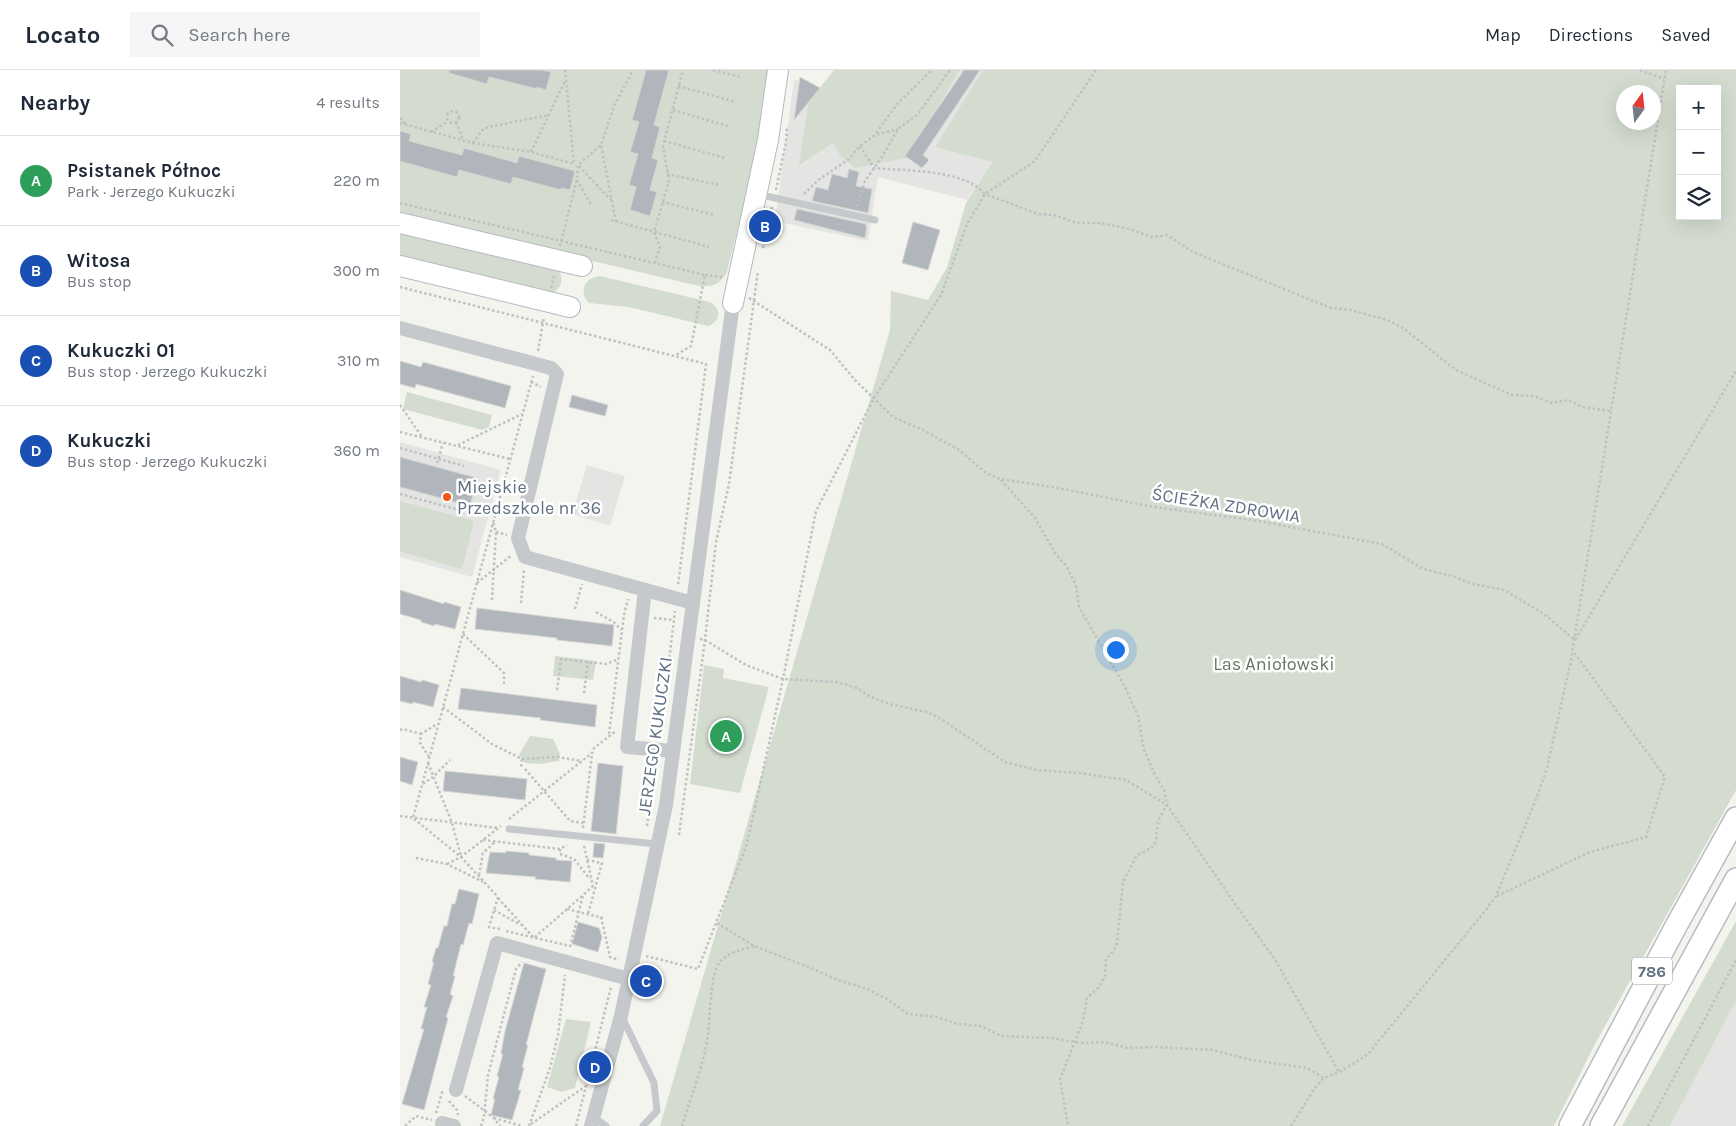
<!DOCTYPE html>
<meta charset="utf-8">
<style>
:root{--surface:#fff;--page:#f6f6f7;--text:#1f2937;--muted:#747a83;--line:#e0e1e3;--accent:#f05813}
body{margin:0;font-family:Karla,sans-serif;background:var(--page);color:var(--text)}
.controls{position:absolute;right:15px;top:15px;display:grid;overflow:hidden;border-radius:0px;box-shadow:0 5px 20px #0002}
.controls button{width:45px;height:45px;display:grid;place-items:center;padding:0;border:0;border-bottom:1px solid var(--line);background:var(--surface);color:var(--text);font:25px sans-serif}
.compass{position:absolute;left:1216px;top:15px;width:45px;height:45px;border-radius:50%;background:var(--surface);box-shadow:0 5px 20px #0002;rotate:15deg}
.you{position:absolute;left:715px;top:579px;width:18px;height:18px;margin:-12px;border:4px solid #fff;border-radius:50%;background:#1a73e8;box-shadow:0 0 0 8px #1a73e833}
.badge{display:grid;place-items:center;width:32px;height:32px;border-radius:50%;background:var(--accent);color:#fff;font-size:16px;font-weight:700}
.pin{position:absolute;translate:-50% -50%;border:2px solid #fff;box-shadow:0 1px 5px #0006}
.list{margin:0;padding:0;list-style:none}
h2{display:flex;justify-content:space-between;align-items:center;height:65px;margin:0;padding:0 20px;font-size:21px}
h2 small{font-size:16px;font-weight:400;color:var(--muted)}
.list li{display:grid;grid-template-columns:32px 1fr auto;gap:15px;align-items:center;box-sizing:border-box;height:90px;padding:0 20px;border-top:1px solid var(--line)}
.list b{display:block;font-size:19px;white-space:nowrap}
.list p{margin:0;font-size:16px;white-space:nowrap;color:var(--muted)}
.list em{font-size:16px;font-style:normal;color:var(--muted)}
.icon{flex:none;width:28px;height:28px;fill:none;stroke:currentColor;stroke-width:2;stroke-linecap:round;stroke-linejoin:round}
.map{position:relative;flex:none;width:1336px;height:1056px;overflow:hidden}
header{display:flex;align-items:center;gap:30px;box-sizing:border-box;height:70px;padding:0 25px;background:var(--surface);border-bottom:1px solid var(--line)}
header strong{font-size:24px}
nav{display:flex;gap:28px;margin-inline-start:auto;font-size:18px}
.search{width:350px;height:45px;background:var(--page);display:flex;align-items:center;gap:12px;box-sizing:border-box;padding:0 18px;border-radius:0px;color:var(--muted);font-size:19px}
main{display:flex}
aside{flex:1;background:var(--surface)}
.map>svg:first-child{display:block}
.built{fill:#e4e5e3}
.green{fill:#d4dcd0;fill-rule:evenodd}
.building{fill:#b0b6bc;stroke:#d5d5d2}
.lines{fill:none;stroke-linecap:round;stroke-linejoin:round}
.secondary-casing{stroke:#b5babf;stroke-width:22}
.primary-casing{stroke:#b8bbbf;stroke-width:24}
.path{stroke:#bec0c2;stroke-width:2.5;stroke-dasharray:2.5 2.5;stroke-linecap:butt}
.lane{stroke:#c6c9cc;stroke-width:7}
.street{stroke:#c6c9cc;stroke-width:14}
.secondary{stroke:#fff;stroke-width:20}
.primary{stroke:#fff;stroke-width:21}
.poi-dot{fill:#f05813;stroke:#fff;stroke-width:2}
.labels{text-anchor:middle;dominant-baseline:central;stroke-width:5;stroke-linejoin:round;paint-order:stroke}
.shield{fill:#fff;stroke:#909ca8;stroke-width:1}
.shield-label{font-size:16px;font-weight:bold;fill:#607183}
.poi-label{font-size:18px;fill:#607183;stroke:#fff;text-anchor:start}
.street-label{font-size:18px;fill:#607183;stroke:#fff}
.park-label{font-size:18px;fill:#637a60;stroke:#fff}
</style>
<header>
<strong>Locato</strong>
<div class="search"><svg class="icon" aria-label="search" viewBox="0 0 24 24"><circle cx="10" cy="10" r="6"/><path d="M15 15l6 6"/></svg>Search here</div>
<nav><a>Map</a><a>Directions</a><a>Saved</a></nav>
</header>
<main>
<aside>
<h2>Nearby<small>4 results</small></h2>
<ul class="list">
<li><span class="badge" style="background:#2e9e5b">A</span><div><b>Psistanek Północ</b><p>Park · Jerzego Kukuczki</p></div><em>220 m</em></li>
<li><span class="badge" style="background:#1a4fb4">B</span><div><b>Witosa</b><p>Bus stop</p></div><em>300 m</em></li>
<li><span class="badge" style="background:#1a4fb4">C</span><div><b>Kukuczki 01</b><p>Bus stop · Jerzego Kukuczki</p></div><em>310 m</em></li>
<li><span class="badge" style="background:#1a4fb4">D</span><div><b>Kukuczki</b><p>Bus stop · Jerzego Kukuczki</p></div><em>360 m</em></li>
</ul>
</aside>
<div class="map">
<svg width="1336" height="1056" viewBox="0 0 1336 1056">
<rect width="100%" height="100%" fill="#f4f4ef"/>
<g class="built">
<path d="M 560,0 L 583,0 L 536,77 L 592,92 L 567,130 L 478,107 L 468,171 L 375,151 L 394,10 L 408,12 L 408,33 L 400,96 L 433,73 L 439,84 L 507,88 Z"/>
<path d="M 0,372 L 101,400 L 72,507 L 0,487 Z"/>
<path d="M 187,395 L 225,406 L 210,456 L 172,444 Z"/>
<path d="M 1336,931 L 1336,1056 L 1270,1056 Z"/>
</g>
<g class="green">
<path d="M 0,0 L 370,0 C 362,68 343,136 327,202 C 320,215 312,217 299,216 L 0,146 Z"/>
<path d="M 434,0 L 560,0 L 507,88 L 455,98 L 439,84 L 433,73 L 399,96 L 408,33 Z"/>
<path d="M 583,0 L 1336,0 L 1336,720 L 1195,974 L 1154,1056 L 260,1056 L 490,260 L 491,221 L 528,230 L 547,197 L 566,133 L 592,92 L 535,77 ZM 1280,19 L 1317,19 L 1317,146 L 1280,146 ZM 1224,22 L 1254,22 L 1254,52 L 1224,52 Z"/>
<path d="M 0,160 L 158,199 C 164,209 162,217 153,223 L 0,189 Z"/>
<path d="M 200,206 L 310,232 C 322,239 321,252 308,256 L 229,237 L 189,233 C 178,222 185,207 200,206 Z"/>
<path d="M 7,322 L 92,345 L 89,357 L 82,360 L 3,339 Z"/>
<path d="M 0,431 L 74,451 L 62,499 L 0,482 Z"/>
<path d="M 155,586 L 196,591 L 193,610 L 153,606 Z"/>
<path d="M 304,595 L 324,599 L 323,608 L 369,617 L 340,723 L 290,714 Z"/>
<path d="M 130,666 L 153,669 L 160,684 L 159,691 L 140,694 L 125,693 L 119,685 Z"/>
<path d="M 1336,851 L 1336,931 L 1270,1056 L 1222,1056 Z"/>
<path d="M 166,949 L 191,952 L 175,1018 L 161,1022 L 147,1017 Z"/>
</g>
<g class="building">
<path d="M 49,0 L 142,0 L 151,2 L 146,20 L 137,17 L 137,19 L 89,7 L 87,14 L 49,3 Z"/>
<path d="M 246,0 L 269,0 L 254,55 L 260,57 L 252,88 L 258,90 L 250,120 L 257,122 L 250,146 L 230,140 L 236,117 L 229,115 L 238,84 L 230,82 L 239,52 L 232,50 Z"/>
<path d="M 564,0 L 580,0 L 523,85 L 529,90 L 522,98 L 505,86 Z"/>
<path d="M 400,7 L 420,18 L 394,50 Z"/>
<path d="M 0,61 L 11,64 L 9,71 L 62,85 L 64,78 L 117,93 L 119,86 L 175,101 L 170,120 L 161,118 L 161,120 L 113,107 L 111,114 L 59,100 L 57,107 L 3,92 L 0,91 Z"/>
<path d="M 449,99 L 459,102 L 456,116 L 472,119 L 468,143 L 412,131 L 416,117 L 428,120 L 432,104 L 447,108 Z"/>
<path d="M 397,139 L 466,154 L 466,157 L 467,157 L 465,168 L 394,150 Z"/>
<path d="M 513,152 L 540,160 L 528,200 L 502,193 Z"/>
<path d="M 0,291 L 21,297 L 23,292 L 111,316 L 105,338 L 16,314 L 15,318 L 0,314 Z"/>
<path d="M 172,325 L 208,335 L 205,346 L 169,337 Z"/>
<path d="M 0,387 L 77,408 L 70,436 L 0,417 Z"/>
<path d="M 0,520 L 44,534 L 44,532 L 61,537 L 55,559 L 35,554 L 34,556 L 21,552 L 21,550 L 0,544 Z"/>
<path d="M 77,538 L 214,555 L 212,576 L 157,570 L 157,568 L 75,559 Z"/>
<path d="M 0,606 L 21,612 L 22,610 L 39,615 L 33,637 L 13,632 L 13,634 L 0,631 Z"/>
<path d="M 61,618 L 197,635 L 195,657 L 140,650 L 141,648 L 58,639 Z"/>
<path d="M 0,687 L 18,692 L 12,715 L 0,711 Z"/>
<path d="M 198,693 L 223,696 L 216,764 L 191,761 Z"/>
<path d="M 45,701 L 127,709 L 125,730 L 43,721 Z"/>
<path d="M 194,773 L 205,774 L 203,788 L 193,787 Z"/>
<path d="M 106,781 L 129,783 L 129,785 L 156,788 L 156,790 L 172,791 L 170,812 L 135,809 L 136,807 L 86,803 L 90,782 L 106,783 Z"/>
<path d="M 59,819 L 79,824 L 72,854 L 69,853 L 63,875 L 61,874 L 53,906 L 55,906 L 50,924 L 53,926 L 46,947 L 48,948 L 24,1040 L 2,1034 L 24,959 L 21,959 L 27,937 L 24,937 L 31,915 L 28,914 L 34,892 L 32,892 L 36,878 L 38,878 L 44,856 L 47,856 L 52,834 L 55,834 Z"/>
<path d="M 178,852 L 199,858 L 202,867 L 198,882 L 172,874 Z"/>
<path d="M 124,893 L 146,899 L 126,975 L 128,975 L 122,997 L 124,998 L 118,1020 L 121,1020 L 112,1050 L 91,1045 L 95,1029 L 93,1029 L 99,1007 L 97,1006 L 103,984 L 101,984 L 105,961 Z"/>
</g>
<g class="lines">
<defs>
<g id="secondary">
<path d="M 0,153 L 182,196"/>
<path d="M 0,196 L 170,237"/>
<path d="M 333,233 L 368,70 L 378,0"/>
</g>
<g id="primary">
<path d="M 1170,1056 L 1275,858 L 1336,748"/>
<path d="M 1201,1056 L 1336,809"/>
</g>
</defs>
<use href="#secondary" class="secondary-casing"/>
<use href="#primary" class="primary-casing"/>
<g class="path">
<path d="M 165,0 L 174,93"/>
<path d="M 313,0 L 340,7"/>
<path d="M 1240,0 L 1264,9"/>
<path d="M 278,16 L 336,32"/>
<path d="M 273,40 L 331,57"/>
<circle cx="53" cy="47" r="6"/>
<path d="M 0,48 L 6,54"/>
<path d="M 56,52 L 63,70"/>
<path d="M 0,53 L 73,73 L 131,82 L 174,94"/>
<path d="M 31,62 L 48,51"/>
<path d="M 476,63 L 498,33 L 532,0"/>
<path d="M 264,71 L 325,88"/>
<path d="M 73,73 L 84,58 L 149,45"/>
<path d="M 460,76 L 474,98 C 506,101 564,99 585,124 L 638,144 L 654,145 L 677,153 L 700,153 L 730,159 L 752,167 L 767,165 L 793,182 L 931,238 L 951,240 L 987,250 L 1003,258 L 1056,300 L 1112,325 L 1134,326 L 1152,333 L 1168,330 L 1182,337 L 1211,341"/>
<path d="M 131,82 L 165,11"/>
<path d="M 179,96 L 211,130"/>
<path d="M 267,104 L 320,115"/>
<path d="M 177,110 L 190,133 L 189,136"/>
<path d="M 376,120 L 386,72 L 387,56"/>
<path d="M 404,124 L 417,111 L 449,89 L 460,76 L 475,65 L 498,59"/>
<path d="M 262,132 L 315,145"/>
<path d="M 0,133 L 305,205 L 291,276 L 276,285"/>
<path d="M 457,137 L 465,111 L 482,87 L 498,59 L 517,45 L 550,0"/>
<path d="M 211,150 L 309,177"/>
<path d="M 216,152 L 201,75 L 214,36 L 233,0"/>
<path d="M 160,176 L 177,109 L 178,95 L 201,75"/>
<path d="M 363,178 L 372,137"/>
<path d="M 255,193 L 260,177 L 254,162 L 269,111 L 263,76 L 283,0"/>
<path d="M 305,205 L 322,207"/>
<path d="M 0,217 L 306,294 L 278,515"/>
<path d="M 151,218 L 154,206"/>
<path d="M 349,228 L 430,280 L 455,310 L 493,347 L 523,360 L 559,380 L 586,403 L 600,409 L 658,418 L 748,436 L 858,451 L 982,474 L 1023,499 L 1052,506 L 1073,514 L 1104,520 L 1144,544 L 1175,570 L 1336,301"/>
<path d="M 138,281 L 144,247"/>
<path d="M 131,312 L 141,317"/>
<path d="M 0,335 L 22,367"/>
<path d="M 0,362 L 110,389"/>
<path d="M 58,375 L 122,344"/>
<path d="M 0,378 L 64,396"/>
<path d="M 37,393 L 43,373"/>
<path d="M 601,410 L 635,448 L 655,483 L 667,497 L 676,515 L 679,537 L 725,617 L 738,646 L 744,680 L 754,703 L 764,720 L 767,735 L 840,841 L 874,888 L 939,1002"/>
<path d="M 0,424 L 63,441"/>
<path d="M 96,462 L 107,465"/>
<path d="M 77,513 L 112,485"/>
<path d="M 92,530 L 96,462 L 93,452"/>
<path d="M 121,533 L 124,500"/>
<path d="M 175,539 L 182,514"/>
<path d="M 196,542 L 215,553 L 221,560"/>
<path d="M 254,548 L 274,550"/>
<path d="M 63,564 L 104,603 L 104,615"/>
<path d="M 300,569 L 305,570 L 346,595 L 383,609 L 436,612 L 457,618 L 469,626 L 489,634 L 527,642 L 541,649 L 605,692 L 637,700 L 679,703 L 726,710 L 767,735 C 764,740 759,747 758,753 C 754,774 761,775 737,785 L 723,812 L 717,873 L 713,882 L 706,889 L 705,906 L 699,917 L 687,928 L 683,951 L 660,1009 L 668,1056"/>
<path d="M 157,620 L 161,589 L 206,594 L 219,589"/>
<path d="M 184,623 L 188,592"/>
<path d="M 43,637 L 92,674 L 122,689 L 121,698"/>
<path d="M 0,660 L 3,659 L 21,664"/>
<path d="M 209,664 L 224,545 L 228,529"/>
<path d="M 260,667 L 275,541"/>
<path d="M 29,687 L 20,673 L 21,664 L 37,654"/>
<path d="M 122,689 L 157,687 L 182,691"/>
<path d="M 28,693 L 52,753 L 61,786"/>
<path d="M 125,699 L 170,751 L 183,753"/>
<path d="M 23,714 L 33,707 L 50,690"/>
<path d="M 0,746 L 98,758"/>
<path d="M 109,749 L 192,683 L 194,678 L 216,661"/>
<path d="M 247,756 L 256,692"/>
<path d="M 183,758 L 192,684"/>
<path d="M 279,765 L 305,570 L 316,472 L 329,414 L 358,201"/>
<path d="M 83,770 L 160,779 L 167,775"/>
<path d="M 184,776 L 193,816"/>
<path d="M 160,779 L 160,784 L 174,789 L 190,809"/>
<path d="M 16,788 L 47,794 L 83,812"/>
<path d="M 187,790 L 202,793 L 188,844"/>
<path d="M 47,794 L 61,787 L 101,756"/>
<path d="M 79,805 L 83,783 L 95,772"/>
<path d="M 1097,826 L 1190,782 L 1246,767 L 1265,707 L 1173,581"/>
<path d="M 98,828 L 134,868 L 182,826"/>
<path d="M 167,839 L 203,848"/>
<path d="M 94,840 L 121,855"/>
<path d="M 201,847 L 210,887 L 219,890"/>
<path d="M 317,853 L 354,876 L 411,898 L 438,910 L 467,919 L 487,929 L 508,944 L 537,947 L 558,954 L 581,956 L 601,966 L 652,968 L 681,973 L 704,972 L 728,978 L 756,977 L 813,980 L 851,990 L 907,998 L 924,1008"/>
<path d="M 100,859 L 89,857 L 98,827 L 61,787 L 13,748 L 133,306"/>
<path d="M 106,861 L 170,876"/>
<path d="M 170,877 L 183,825 L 193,816"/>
<path d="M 246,886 L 298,899 L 347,774 L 383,609 L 416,441 L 474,328 L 541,225 L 567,154 L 585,124 L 635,91 L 696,0"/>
<path d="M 65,1026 L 94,1048 L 100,1056"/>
<path d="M 49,1031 L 57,1040 L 58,1045"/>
<path d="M 36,1043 L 43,1019"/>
<path d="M 94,1048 L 122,1056"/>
<path d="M 131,1054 L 186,1016"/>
<path d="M 5,1056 L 16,1046 L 32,1050"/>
<path d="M 81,1056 L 84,1047 L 88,1005 L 116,899 L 122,892"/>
<path d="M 129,1056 L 150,998 L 158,965 L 165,905"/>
<path d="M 176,1056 L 211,917"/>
<path d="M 282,1056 C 291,1026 304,995 308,964 C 310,948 310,903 320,892 C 328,882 341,880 354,876"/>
<path d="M 891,1056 L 914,1019 L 924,1008 L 939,1002 L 955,993 L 968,984 L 1085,841 L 1096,826 L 1137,727 L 1147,698 L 1171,590 L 1266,0"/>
<path d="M 1248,1056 L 1336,890"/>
</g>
<g class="lane">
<path d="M 357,124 L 475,150"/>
<path d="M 109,759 L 257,774"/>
<path d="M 222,947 L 254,1013 L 257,1041 L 243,1056"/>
<path d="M 193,1047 L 206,1056"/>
</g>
<g class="street">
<path d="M 0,258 L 151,298 L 157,304 L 118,468 L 125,487 L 293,533"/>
<path d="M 245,520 L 227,677 L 273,681"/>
<path d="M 56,1020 L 97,873 L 229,909"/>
<path d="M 42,1053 L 54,1056"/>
<path d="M 191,1056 L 221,946 L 266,735 L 333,233"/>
</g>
<use href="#secondary" class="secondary"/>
<use href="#primary" class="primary"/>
</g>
<circle class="poi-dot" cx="47" cy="427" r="5"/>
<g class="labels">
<rect class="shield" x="1232" y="887.5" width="40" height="27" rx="4"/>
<g class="shield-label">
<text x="1252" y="901">786</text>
</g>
<g class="poi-label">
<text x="57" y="417">Miejskie<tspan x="57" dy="21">Przedszkole nr 36</tspan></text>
</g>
<g class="street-label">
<text transform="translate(826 435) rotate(9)">ŚCIEŻKA ZDROWIA</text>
<text transform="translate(255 666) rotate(-82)">JERZEGO KUKUCZKI</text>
</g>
<g class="park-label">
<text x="874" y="594">Las Aniołowski</text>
</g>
</g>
</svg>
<div class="controls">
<button>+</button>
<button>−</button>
<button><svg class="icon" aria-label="layers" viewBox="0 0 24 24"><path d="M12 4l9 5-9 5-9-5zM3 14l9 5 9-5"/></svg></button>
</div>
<svg class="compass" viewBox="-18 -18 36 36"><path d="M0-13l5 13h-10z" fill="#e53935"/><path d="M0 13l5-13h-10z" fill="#747a83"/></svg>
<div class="you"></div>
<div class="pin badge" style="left:326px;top:666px;background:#2e9e5b">A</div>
<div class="pin badge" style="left:365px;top:156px;background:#1a4fb4">B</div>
<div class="pin badge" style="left:246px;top:911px;background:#1a4fb4">C</div>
<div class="pin badge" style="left:195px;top:997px;background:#1a4fb4">D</div>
</div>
</main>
